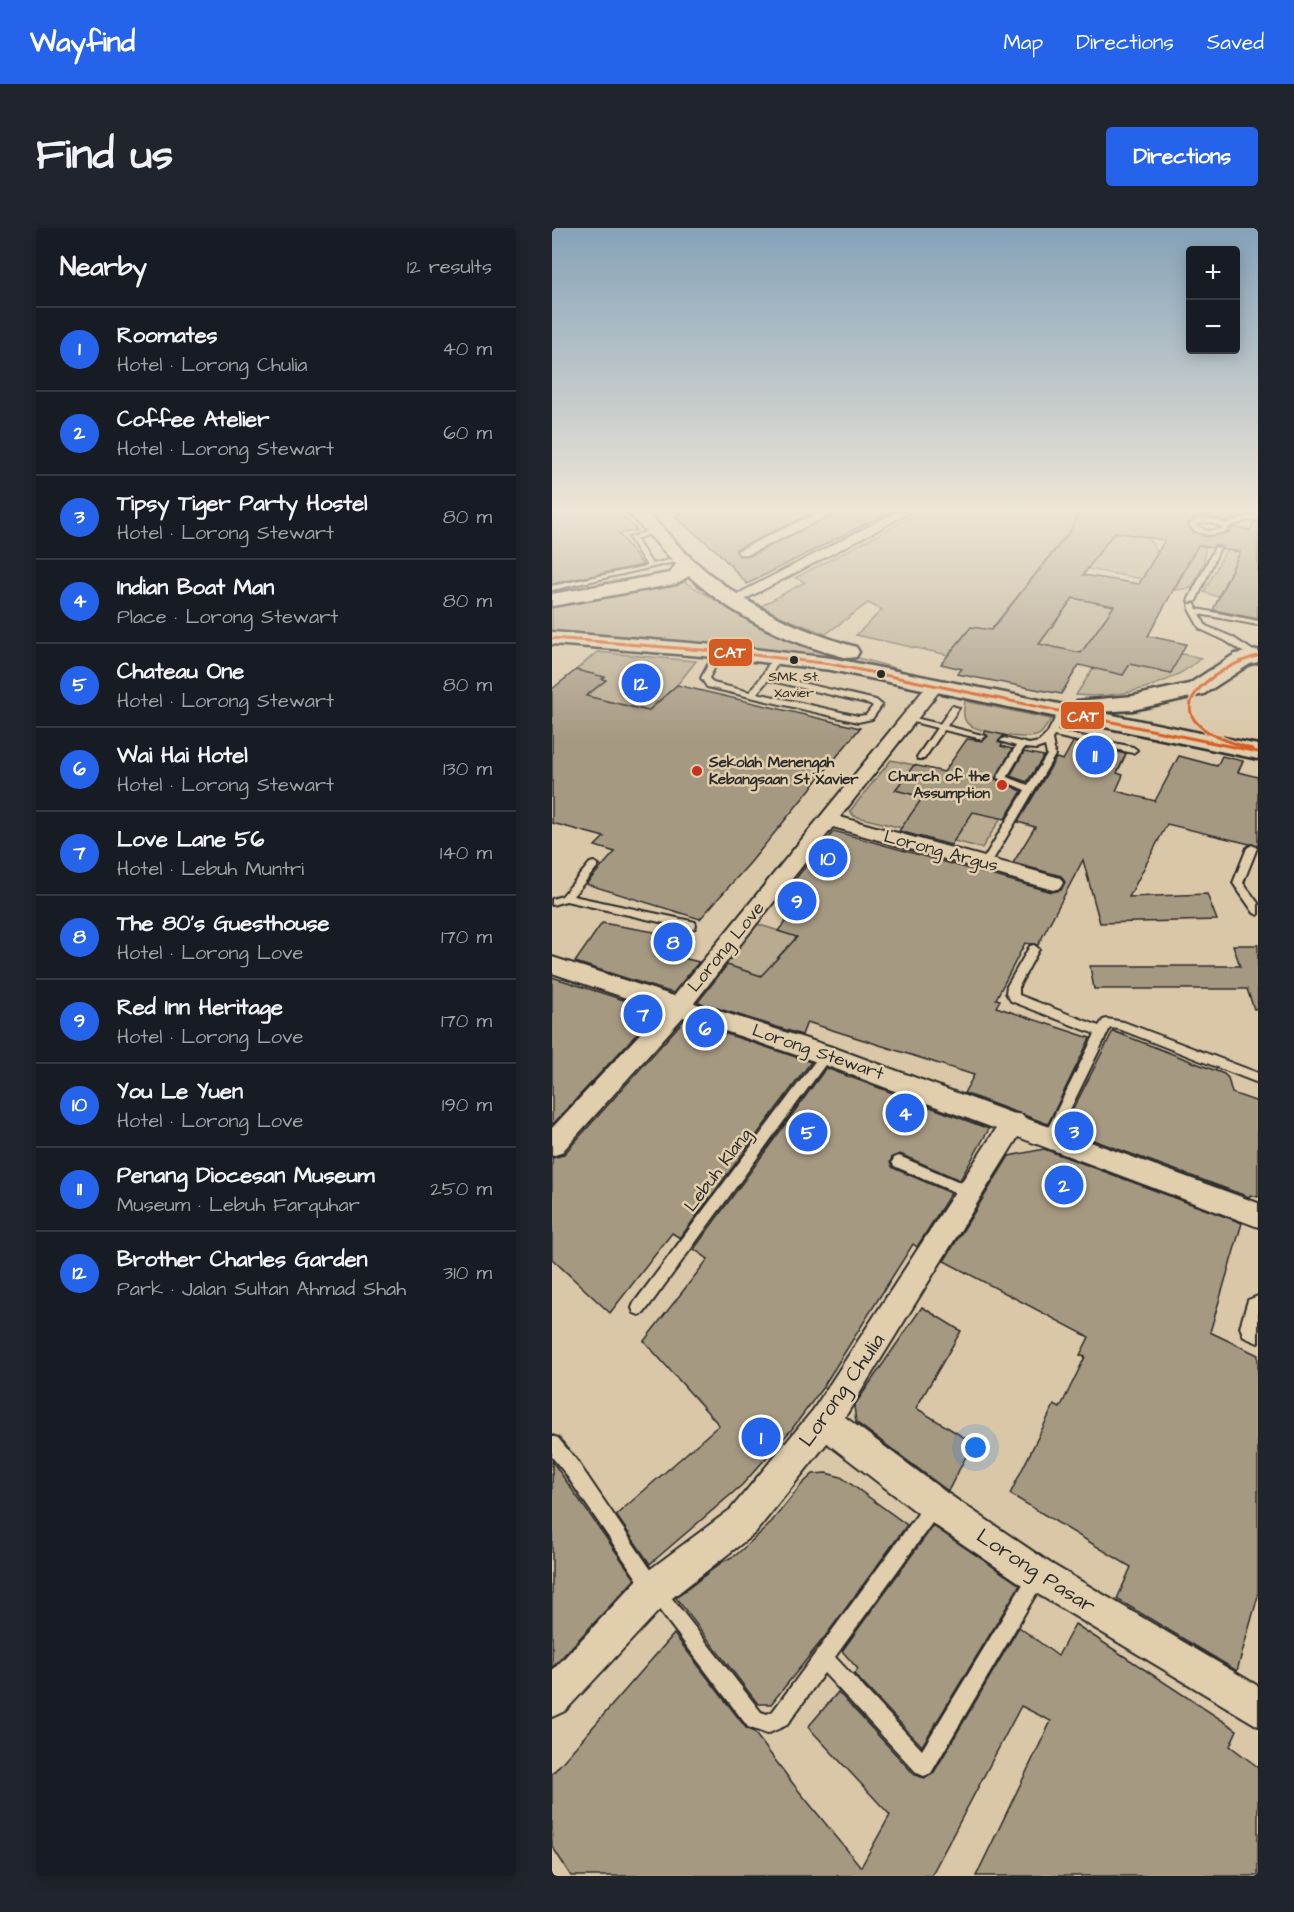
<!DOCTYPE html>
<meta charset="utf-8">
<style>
:root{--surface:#171b24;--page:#20242c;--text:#f1f3f6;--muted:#9ea1a6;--line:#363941;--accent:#2563eb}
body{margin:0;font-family:"Architects Daughter",sans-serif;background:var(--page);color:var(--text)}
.controls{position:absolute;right:18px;top:18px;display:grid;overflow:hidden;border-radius:6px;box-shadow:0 3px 15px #0003}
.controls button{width:54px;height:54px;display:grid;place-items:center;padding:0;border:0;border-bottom:2px solid var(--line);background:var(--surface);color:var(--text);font:30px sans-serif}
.you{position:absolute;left:424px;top:1220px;width:21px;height:21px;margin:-15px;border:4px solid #fff;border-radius:50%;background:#1a73e8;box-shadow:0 0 0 9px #1a73e833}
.badge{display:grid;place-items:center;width:39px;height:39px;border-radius:50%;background:var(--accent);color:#fff;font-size:20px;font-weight:700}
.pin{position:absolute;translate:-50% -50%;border:3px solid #fff;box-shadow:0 2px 6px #0006}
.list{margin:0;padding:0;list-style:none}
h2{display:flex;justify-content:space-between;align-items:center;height:78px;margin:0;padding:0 24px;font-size:26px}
h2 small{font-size:20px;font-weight:400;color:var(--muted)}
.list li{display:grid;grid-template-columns:39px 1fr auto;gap:18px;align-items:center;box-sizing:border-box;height:84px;padding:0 24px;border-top:2px solid var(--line)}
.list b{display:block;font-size:22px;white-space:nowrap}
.list p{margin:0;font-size:20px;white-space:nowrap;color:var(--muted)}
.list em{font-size:20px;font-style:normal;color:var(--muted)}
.map{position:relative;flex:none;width:706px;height:1648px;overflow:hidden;border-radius:6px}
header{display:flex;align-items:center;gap:36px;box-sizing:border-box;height:84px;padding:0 30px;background:var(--accent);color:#fff}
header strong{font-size:28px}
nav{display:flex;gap:33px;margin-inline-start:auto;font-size:21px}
.intro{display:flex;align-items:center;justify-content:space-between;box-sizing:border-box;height:144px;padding:0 36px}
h1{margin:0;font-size:42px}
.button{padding:15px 27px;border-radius:6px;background:var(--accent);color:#fff;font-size:21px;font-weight:700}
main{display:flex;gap:36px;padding:0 36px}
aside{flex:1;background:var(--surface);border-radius:6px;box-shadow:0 3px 15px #0003}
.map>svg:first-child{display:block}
.green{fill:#b9ab90;stroke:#726b5e;stroke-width:1.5}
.building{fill:#a69982;stroke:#2b2b2b;stroke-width:1.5;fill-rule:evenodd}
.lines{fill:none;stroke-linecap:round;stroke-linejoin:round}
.service-casing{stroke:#2b2b2b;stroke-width:4}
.minor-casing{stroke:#2b2b2b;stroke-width:4}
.secondary-casing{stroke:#2b2b2b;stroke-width:5}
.service{fill:#e0ceac;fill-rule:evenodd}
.minor{fill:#e0ceac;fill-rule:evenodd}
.secondary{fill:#e0ceac;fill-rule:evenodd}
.bus-1-casing{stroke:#e0ceac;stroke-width:6}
.bus-1{stroke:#d45c23;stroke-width:3}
.bus-dot{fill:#2b2b2b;stroke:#e0ceac;stroke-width:2}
.poi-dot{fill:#c8321e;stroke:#e0ceac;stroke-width:2}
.labels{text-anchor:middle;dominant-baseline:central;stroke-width:5;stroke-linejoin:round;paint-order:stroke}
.far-bus-label{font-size:14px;fill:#2b2b2b;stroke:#e0ceac}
.far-poi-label{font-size:15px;font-weight:bold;fill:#2b2b2b;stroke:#e0ceac;text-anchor:start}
.street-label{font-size:18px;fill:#2b2b2b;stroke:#e0ceac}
.near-street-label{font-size:21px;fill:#2b2b2b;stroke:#e0ceac}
.line-badge{stroke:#e0ceac;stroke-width:2}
.badge-label{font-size:16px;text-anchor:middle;font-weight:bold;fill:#fff}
</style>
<header>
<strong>Wayfind</strong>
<nav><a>Map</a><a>Directions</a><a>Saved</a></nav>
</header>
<div class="intro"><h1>Find us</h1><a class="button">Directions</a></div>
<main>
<aside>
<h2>Nearby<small>12 results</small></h2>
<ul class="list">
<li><span class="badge">1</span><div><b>Roomates</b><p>Hotel · Lorong Chulia</p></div><em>40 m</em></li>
<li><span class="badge">2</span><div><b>Coffee Atelier</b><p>Hotel · Lorong Stewart</p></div><em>60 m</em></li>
<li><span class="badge">3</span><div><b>Tipsy Tiger Party Hostel</b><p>Hotel · Lorong Stewart</p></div><em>80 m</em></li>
<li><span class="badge">4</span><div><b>Indian Boat Man</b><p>Place · Lorong Stewart</p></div><em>80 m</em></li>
<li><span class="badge">5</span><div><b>Chateau One</b><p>Hotel · Lorong Stewart</p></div><em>80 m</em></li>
<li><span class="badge">6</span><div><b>Wai Hai Hotel</b><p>Hotel · Lorong Stewart</p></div><em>130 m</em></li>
<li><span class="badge">7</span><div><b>Love Lane 56</b><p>Hotel · Lebuh Muntri</p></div><em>140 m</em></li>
<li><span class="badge">8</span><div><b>The 80's Guesthouse</b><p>Hotel · Lorong Love</p></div><em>170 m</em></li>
<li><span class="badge">9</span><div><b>Red Inn Heritage</b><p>Hotel · Lorong Love</p></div><em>170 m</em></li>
<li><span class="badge">10</span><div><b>You Le Yuen</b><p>Hotel · Lorong Love</p></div><em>190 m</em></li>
<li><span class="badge">11</span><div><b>Penang Diocesan Museum</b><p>Museum · Lebuh Farquhar</p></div><em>250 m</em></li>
<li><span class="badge">12</span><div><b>Brother Charles Garden</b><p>Park · Jalan Sultan Ahmad Shah</p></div><em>310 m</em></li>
</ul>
</aside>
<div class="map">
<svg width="706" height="1648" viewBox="0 0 706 1648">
<rect width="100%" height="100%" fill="#d9c7a7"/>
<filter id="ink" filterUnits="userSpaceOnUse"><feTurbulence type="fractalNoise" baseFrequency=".0167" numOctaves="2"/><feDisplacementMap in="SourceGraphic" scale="12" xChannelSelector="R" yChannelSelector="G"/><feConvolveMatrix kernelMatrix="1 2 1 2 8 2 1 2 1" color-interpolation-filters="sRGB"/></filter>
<g filter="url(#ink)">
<g class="green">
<path d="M 373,282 L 536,282 L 535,288 L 519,300 L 439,402 L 419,399 L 396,427 L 304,407 L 330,382 L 316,375 L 274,406 L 224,387 L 209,378 L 253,354 L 243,350 Z"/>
<path d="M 572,298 L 595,309 L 606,324 L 590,351 L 535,341 L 556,312 Z"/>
<path d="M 646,317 L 653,319 L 652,334 L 640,360 L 623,362 Z"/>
<path d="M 674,322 L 688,324 L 666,369 L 652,364 Z"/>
<path d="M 101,354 L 124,357 L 133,354 L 200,393 L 245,413 L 346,441 L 344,443 L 0,405 L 0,371 Z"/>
<path d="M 535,363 L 569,369 L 529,425 L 487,416 L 521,370 L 530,372 Z"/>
<path d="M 587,417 L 649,430 C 617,459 565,471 524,467 L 545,434 L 549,442 L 571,447 L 578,436 L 619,445 Z"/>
<path d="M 45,424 L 144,433 L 125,457 L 96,483 L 30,467 L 52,450 L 24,442 Z"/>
<path d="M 413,473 L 499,491 C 496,495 492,503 488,506 C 477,514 424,504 415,495 C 410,489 412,480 413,473 Z"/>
<path d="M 339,532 L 362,537 L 344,561 L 449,590 L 430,620 L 302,588 L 298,583 Z"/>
<path d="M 205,696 L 308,729 L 242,726 L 232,722 L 223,733 L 242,758 L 172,736 Z"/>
</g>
<g class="building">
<path d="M 0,282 L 63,282 L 85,302 L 67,306 L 91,337 L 0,356 Z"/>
<path d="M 146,282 L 267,282 L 184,321 L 187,328 L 198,328 L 290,282 L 341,282 L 195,356 L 166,324 L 122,288 Z"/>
<path d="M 528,282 L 682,282 L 682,290 L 673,294 L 655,288 L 636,295 L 640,303 L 654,309 L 676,305 L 682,299 L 698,302 L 701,295 L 706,294 L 706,391 L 661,382 L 688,324 L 670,321 L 663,317 L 660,320 L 646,317 L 596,408 L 634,416 L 619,445 L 578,436 L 571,447 L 527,437 L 509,466 L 405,446 L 410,441 L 389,436 L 419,399 L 439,402 L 517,305 ZM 562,304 L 613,312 L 587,356 L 531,347 ZM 521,370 L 562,378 L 529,425 L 487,416 Z"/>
<path d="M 24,442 L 53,449 L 50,451 L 54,452 L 34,468 L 96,483 L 125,457 L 308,500 L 198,635 L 148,691 L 34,656 L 63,624 L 43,618 L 52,609 L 0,595 L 0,461 Z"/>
<path d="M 434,503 L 456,508 L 451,508 L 446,514 L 451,516 L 449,518 L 460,521 L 443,551 L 470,563 L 453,591 L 421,584 L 399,617 L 347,603 L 371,569 L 343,562 L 362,537 L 392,544 L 415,511 L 431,513 L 436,508 L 432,505 Z"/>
<path d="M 521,514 L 574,526 L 565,545 L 571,547 L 564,563 L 603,573 L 627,528 L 665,538 L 670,528 L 691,533 L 686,544 L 706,549 L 706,618 L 615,596 L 577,669 L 655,666 L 665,692 L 548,695 L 531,632 L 486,717 L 473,715 L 444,771 L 448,772 L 444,779 L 538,810 L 496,896 L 412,865 L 422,847 L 255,794 L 250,807 L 146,774 L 175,737 L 209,748 L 245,709 L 226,703 L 244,680 L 225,674 L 282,603 L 500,664 L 509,662 L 513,654 L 509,648 L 461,635 L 483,599 L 466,594 L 504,530 L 511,532 Z"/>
<path d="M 472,524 L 492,528 L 475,554 L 458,548 Z"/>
<path d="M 50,695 L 132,709 L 130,711 L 139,714 L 127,729 L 147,734 L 121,765 L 23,734 Z"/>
<path d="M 681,717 L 706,717 L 706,780 L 702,781 L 695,761 L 542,761 L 538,738 L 688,738 Z"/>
<path d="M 0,749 L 106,783 L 0,897 Z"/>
<path d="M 132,792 L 259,834 L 128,1010 L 120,1005 L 58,1085 L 0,1031 L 0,930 L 11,927 Z"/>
<path d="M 561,803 L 672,846 L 676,850 L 680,865 L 706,874 L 706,969 L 698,967 L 697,969 L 511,901 Z"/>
<path d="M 274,840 L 437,901 L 408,952 L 348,926 L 340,929 L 338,935 L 341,940 L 399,965 L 365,1019 L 361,1016 L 271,1159 L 240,1201 L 190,1257 L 98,1336 L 64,1287 L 167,1197 L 92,1113 L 156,1031 L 142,1021 Z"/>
<path d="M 492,921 L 690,995 L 658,1104 L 706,1127 L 706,1368 L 685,1443 L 565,1371 L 579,1339 L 458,1266 L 502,1177 L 508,1180 L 533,1129 L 528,1127 L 537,1109 L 392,1033 L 457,928 Z"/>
<path d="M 370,1079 L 409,1103 L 364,1180 L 421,1215 L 396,1263 L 304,1194 L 302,1178 Z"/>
<path d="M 0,1233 L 83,1351 L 0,1440 Z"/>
<path d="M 274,1245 L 289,1249 L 355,1297 L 275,1406 L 219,1476 L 206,1476 L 124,1370 L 170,1334 L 184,1327 L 216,1298 L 250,1256 L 261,1246 Z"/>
<path d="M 381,1298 L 468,1357 L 370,1518 L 302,1446 L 306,1441 L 290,1423 Z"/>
<path d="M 523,1396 L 685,1502 L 678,1518 L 706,1539 L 706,1648 L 424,1648 L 499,1493 L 469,1478 L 379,1648 L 19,1648 L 0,1618 L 0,1546 L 122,1406 L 194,1500 L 202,1504 L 242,1557 L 309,1639 L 338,1587 L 256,1499 L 286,1464 L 363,1547 L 373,1550 L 381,1546 L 467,1399 L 506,1428 Z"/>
</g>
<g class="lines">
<defs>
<g id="service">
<path d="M 706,288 L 706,292 L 693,293 L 676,299 L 675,303 C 661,308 647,309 637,297 C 649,287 660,290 673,296 L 692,289 ZM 657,294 L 670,299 L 670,301 L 655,303 L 644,297 L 648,295 Z"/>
<path d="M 104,300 L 107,302 L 106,303 L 84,311 L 100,336 L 130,329 L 132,330 L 132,332 L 0,362 L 0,358 L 95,338 L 77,310 Z"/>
<path d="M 663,319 L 668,320 L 644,373 L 637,375 L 636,373 Z"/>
<path d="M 637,376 L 643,376 L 645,381 L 706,393 L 706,397 L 647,386 L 654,398 L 680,409 L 706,426 L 706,430 L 700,430 L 674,413 L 648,401 L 638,383 Z"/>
<path d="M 164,422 L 171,424 L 157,450 L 161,455 L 198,464 L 210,448 L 221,428 L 224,428 L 228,430 L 219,448 L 324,472 L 330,477 L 320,491 L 306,494 L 155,459 L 149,450 ZM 216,452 L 318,476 L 321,478 L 314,487 L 306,488 L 205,465 Z"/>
<path d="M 400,478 L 407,480 L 395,498 L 434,508 L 430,511 L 392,502 L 372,531 L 366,531 L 365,529 L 385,500 L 354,492 L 358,489 L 388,496 Z"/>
<path d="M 510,482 L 514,485 L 505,503 L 581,519 L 585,522 L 581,525 L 502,508 L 500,511 L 503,527 L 438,637 L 430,637 L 429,635 L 473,562 L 445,550 L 464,518 L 448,513 L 452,510 L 477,516 L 487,514 L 495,506 L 507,483 ZM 493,518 L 495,527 L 476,557 L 455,549 L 472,520 L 484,521 Z"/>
<path d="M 700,617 L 705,620 L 691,655 L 706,675 L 706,687 L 702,685 L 681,655 L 695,620 Z"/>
<path d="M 42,634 L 47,637 L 21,668 L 139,693 L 143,694 L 144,697 L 143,700 L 139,701 L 14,673 L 0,677 L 0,671 L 10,668 L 38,635 Z"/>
<path d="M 482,717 L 487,721 L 467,758 L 467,767 L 547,798 L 551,792 L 555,791 L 572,794 L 706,845 L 706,855 L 567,801 L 558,800 L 503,912 L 498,913 L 493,912 L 492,908 L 543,806 L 459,773 L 454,765 L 455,758 L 478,718 Z"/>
<path d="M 274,822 L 278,824 L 280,827 L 278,830 L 92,1085 L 87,1087 L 82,1085 L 80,1080 L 82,1075 L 270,824 Z"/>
<path d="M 347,928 L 424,961 L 426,965 L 424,969 L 419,971 L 414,969 L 342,938 L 340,934 L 342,930 Z"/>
<path d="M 0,1208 L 6,1210 L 25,1233 L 108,1355 L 209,1484 L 215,1486 L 221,1483 L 376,1272 L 382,1270 L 388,1272 L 390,1278 L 388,1284 L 283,1429 L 370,1522 L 479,1343 L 485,1340 L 491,1343 L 494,1349 L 379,1545 L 372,1548 L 365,1545 L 272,1445 L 235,1497 L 215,1506 L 196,1499 L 96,1367 L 13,1245 L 0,1229 Z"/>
</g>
<g id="minor">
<path d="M 272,282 L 288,282 L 197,326 L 187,326 L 185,323 Z"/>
<path d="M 348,282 L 363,282 L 184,376 L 174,376 L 172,373 Z"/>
<path d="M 384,452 L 392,457 L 288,589 L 508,650 L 511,655 L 508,660 L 501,662 L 281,599 L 142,775 L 283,820 L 459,885 L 471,887 L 473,890 L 706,975 L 706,999 L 466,909 L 293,1189 L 395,1265 L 498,1335 L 706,1458 L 706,1498 L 474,1359 L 371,1289 L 275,1215 L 203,1305 L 115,1374 L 13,1483 L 0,1489 L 0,1443 L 89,1348 L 179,1281 L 261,1182 L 444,901 L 265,834 L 131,789 L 9,925 L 0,928 L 0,900 L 110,782 L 0,745 L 0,729 L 122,768 L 378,454 Z"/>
<path d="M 706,1068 L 706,1115 L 692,1109 L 688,1099 L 696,1072 Z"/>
</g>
<g id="secondary">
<path d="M 74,282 L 92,282 C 109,297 123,315 140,331 C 187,374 242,401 304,419 L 307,424 L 304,429 L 296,430 C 238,416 182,389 137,348 L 124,356 L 0,378 L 0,366 L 118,345 L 124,336 Z"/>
<path d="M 0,404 L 175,418 L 279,430 L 522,479 L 525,473 L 581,468 L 637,456 L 683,426 L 706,422 L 706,434 L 698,436 L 652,466 L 581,482 L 546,484 L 706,517 L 706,531 L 279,442 L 175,430 L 0,416 Z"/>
</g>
</defs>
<use href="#service" class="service-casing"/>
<use href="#minor" class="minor-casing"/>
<use href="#secondary" class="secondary-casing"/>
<use href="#service" class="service"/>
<use href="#minor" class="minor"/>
<use href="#secondary" class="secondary"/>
<defs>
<g id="bus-1">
<path d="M 0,410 L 175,424 L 279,436 L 706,524"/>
<path d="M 700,521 C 682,515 649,507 640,488 C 628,460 685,432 706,428"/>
</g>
</defs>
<use href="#bus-1" class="bus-1-casing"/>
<use href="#bus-1" class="bus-1"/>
</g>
</g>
<linearGradient id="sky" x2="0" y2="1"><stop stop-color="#85a2b9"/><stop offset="0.55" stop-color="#eee6d7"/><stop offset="1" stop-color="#eee6d7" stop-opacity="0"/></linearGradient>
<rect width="706" height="513" fill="url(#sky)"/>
<g class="bus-dot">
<circle cx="242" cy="432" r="5"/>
<circle cx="329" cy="446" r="5"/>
</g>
<g class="poi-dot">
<circle cx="145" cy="543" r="6"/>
<circle cx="450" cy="557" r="6"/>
</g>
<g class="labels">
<g class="far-bus-label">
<text x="242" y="449">SMK St.<tspan x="242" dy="16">Xavier</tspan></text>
</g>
<g class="far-poi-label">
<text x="157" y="534">Sekolah Menengah<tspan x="157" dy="17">Kebangsaan St Xavier</tspan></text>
<text x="438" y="548" text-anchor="end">Church of the<tspan x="438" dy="17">Assumption</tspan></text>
</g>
<g class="street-label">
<text transform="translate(389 623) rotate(15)">Lorong Argus</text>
<text transform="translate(174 719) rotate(-51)">Lorong Love</text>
<text transform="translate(266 824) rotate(19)">Lorong Stewart</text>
<text transform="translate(166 942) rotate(-53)">Lebuh Klang</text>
</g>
<g class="near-street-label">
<text transform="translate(290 1162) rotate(-55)">Lorong Chulia</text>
<text transform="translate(484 1343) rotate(33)">Lorong Pasar</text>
</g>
</g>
<g class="line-badge">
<rect x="156" y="410" width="45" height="29" rx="6" fill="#d45c23"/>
<rect x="508" y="473" width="45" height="29" rx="6" fill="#d45c23"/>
</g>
<g class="badge-label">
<text x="178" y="430">CAT</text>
<text x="531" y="494">CAT</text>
</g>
</svg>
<div class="controls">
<button>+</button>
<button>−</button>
</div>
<div class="you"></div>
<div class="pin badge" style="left:209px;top:1209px">1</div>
<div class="pin badge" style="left:512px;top:957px">2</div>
<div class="pin badge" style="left:522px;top:903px">3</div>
<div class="pin badge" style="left:353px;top:885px">4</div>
<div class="pin badge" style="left:256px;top:904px">5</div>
<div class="pin badge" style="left:153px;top:800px">6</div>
<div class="pin badge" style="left:91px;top:786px">7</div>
<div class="pin badge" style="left:121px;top:714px">8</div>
<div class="pin badge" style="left:245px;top:673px">9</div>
<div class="pin badge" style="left:276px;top:630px">10</div>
<div class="pin badge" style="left:543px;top:527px">11</div>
<div class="pin badge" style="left:89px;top:455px">12</div>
</div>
</main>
